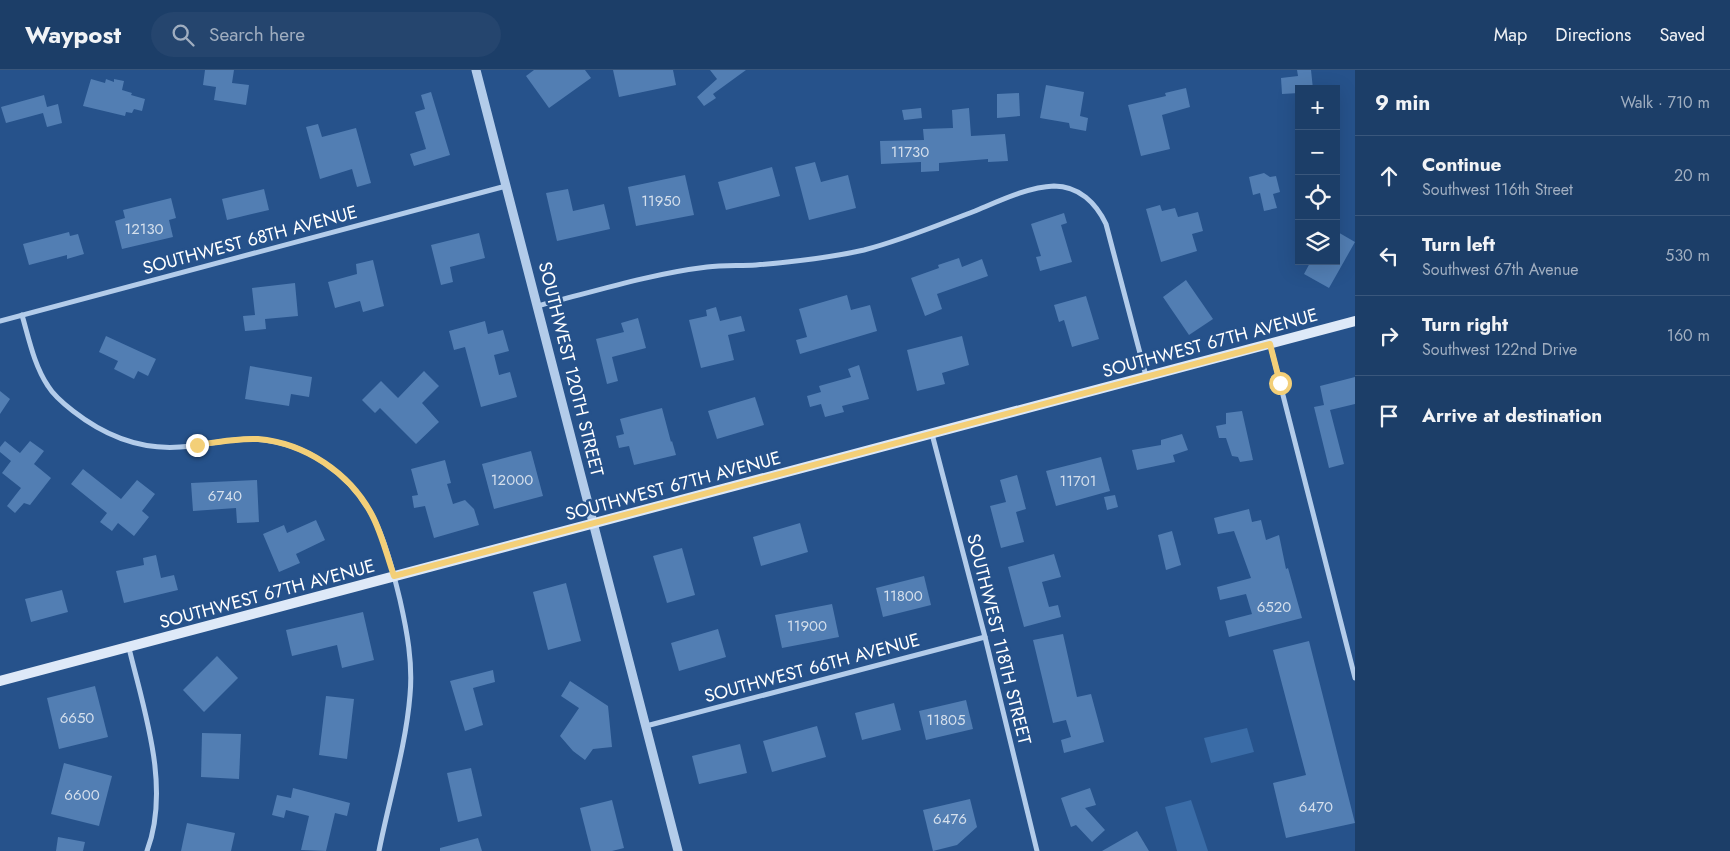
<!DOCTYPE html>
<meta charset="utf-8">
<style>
:root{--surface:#1c3e68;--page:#25456e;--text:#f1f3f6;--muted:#a0aec0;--line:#3a577c}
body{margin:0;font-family:Jost,sans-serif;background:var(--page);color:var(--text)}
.controls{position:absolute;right:15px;top:15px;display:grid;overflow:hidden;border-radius:0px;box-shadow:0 5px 20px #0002}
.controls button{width:45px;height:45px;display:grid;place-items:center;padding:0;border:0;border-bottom:1px solid var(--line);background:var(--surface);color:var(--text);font:25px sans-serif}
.stop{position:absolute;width:15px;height:15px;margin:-11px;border:4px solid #f3cf78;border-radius:50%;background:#fff}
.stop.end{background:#f3cf78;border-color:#fff;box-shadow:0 1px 5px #0008}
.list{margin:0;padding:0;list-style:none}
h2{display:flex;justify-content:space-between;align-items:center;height:65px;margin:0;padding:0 20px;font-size:21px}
h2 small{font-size:16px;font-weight:400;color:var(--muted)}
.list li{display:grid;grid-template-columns:32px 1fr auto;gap:15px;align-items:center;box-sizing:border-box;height:80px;padding:0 20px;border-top:1px solid var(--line)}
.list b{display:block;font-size:19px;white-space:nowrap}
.list p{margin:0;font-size:16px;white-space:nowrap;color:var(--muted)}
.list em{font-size:16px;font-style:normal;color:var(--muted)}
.icon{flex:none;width:28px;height:28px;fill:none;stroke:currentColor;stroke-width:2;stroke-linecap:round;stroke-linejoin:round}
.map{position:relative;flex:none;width:1355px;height:781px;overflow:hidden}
header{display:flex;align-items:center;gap:30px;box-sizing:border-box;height:70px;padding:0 25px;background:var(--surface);border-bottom:1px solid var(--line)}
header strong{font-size:24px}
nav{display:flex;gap:28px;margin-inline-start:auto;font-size:18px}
.search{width:350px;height:45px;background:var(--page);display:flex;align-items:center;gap:12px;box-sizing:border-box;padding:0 18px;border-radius:28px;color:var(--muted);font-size:19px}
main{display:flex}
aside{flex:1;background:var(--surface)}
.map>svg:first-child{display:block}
.green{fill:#3a6ca7}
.building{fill:#527eb3}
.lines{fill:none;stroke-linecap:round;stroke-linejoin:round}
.minor{stroke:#b3ccea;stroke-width:5}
.tertiary{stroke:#b3ccea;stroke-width:9}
.secondary{stroke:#dee9f8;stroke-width:10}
.route{stroke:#f3cf78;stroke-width:6}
.labels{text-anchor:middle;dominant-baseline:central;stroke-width:5;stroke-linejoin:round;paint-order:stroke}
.number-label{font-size:15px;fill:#d4dfec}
.street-label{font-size:18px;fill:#fff;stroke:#26528b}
</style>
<header>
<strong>Waypost</strong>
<div class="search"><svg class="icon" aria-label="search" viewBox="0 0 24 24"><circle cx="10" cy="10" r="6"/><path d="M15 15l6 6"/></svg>Search here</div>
<nav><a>Map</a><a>Directions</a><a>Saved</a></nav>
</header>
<main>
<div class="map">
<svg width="1355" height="781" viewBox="0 0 1355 781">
<rect width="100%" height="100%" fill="#26528b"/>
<g class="green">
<path d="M 1247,658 L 1254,682 L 1211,693 L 1204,668 Z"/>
<path d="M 1191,730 L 1208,781 L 1177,781 L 1165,737 Z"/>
</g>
<g class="building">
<path d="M 205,0 L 234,0 L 232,13 L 249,15 L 246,35 L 214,30 L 216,17 L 203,15 Z"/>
<path d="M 534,0 L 585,0 L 591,8 L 549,38 L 526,6 Z"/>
<path d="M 613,0 L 673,0 L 676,15 L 619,27 Z"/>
<path d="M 710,0 L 746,0 L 713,24 L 716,28 L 704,36 L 697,27 L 717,9 Z"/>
<path d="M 1297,0 L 1311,0 L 1313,19 L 1299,19 L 1299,23 L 1282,24 L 1281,8 L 1298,6 Z"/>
<path d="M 91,9 L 105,13 L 106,9 L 114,12 L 114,9 L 124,11 L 122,20 L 132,23 L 131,25 L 145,29 L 142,41 L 134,39 L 132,43 L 126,42 L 125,46 L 83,36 Z"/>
<path d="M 1046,15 L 1084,22 L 1080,46 L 1088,48 L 1086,61 L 1070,58 L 1069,53 L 1040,48 Z"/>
<path d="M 1186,18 L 1190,37 L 1162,45 L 1170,79 L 1141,86 L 1128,35 L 1166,26 L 1165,23 Z"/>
<path d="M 431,22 L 450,85 L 414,96 L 410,84 L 426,79 L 415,42 L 425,39 L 421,25 Z"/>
<path d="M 1019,23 L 1020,46 L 997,48 L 997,24 Z"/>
<path d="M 44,25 L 47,37 L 58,34 L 62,53 L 47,57 L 43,43 L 6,53 L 1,37 Z"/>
<path d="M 921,38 L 922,48 L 904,50 L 902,40 Z"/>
<path d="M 969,38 L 971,66 L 1005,64 L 1008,91 L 988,92 L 988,89 L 939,93 L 939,101 L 921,102 L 921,92 L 881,94 L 880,71 L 924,70 L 923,59 L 953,58 L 952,40 Z"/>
<path d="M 318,54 L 322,67 L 356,58 L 371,113 L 357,117 L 352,99 L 320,109 L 306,57 Z"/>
<path d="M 815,92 L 821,112 L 848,105 L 856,138 L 809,150 L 795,97 Z"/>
<path d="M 772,97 L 780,126 L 726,140 L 718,112 Z"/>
<path d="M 1264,103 L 1270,107 L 1276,106 L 1280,122 L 1273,124 L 1277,138 L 1264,141 L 1260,123 L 1253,125 L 1249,107 Z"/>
<path d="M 685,105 L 694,145 L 636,156 L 628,117 Z"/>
<path d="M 264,119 L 269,140 L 227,150 L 222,129 Z"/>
<path d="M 568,119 L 573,141 L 604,134 L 610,159 L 557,171 L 546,123 Z"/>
<path d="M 171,128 L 176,148 L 169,150 L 173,167 L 122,179 L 115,151 L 125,148 L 123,140 Z"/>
<path d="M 1160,135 L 1162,141 L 1175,138 L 1178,147 L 1198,142 L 1203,161 L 1192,164 L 1197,181 L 1161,192 L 1146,139 Z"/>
<path d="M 1064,143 L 1067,153 L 1061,155 L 1072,192 L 1040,201 L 1036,187 L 1041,186 L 1031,154 Z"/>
<path d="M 1336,161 L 1355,172 L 1329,218 L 1304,204 L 1311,191 L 1336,191 Z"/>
<path d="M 69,162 L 70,166 L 78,164 L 84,184 L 67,189 L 67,185 L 29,195 L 23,174 Z"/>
<path d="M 479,163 L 485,188 L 450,197 L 453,212 L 441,215 L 431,175 Z"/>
<path d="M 959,188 L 962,197 L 982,189 L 988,206 L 937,224 L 942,239 L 925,246 L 911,208 L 939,198 L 938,195 Z"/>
<path d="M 373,190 L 384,236 L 363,242 L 360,231 L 335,238 L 328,212 L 357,204 L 356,194 Z"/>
<path d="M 1186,210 L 1213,249 L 1189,265 L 1163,227 Z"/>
<path d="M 295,213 L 298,246 L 265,249 L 266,259 L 245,261 L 243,246 L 255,245 L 252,218 Z"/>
<path d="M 847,225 L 851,240 L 870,235 L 877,261 L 800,284 L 796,270 L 807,267 L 799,239 Z"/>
<path d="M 1086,226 L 1099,269 L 1072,277 L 1064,250 L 1059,252 L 1054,235 Z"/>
<path d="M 716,237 L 720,251 L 741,246 L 745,261 L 728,265 L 734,290 L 701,298 L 689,250 L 707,246 L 706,240 Z"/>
<path d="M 638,248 L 646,278 L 612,287 L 618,311 L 607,314 L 596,269 L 624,262 L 621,253 Z"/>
<path d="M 485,251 L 488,264 L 503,260 L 509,281 L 494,285 L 499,305 L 510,302 L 517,327 L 481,337 L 465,277 L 454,280 L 449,261 Z"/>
<path d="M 106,266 L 156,289 L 148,306 L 138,301 L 134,309 L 114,299 L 118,291 L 99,282 Z"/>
<path d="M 962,266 L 969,295 L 942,303 L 945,314 L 917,321 L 907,280 Z"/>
<path d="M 859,295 L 869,329 L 842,336 L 844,342 L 825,347 L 821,334 L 810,337 L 807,326 L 821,322 L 819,316 L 851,307 L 848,299 Z"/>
<path d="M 250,296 L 312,307 L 309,327 L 291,324 L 289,336 L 245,329 Z"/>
<path d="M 424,301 L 439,316 L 422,333 L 439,352 L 416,374 L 380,338 L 375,343 L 362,330 L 381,311 L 398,328 Z"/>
<path d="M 1355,307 L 1355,334 L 1330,340 L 1344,394 L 1329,398 L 1314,337 L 1324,335 L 1320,316 Z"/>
<path d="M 0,321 L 10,329 L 0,344 Z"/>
<path d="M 755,327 L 764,355 L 717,369 L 708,341 Z"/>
<path d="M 662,338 L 671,372 L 672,371 L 676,385 L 634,395 L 629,376 L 619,378 L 616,366 L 624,364 L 620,349 Z"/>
<path d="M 1242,341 L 1253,390 L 1240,392 L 1238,387 L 1232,386 L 1226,368 L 1219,368 L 1216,356 L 1226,354 L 1226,343 Z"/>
<path d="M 1182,364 L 1188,380 L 1173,385 L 1175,392 L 1137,400 L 1132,380 L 1161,375 L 1161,370 Z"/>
<path d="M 5,371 L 20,383 L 30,371 L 44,381 L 34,394 L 51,408 L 30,435 L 24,433 L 15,443 L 7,436 L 21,418 L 2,403 L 11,391 L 0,382 L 0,377 Z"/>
<path d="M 531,381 L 543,426 L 494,439 L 482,394 Z"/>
<path d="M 1101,387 L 1110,421 L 1056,436 L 1046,401 Z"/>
<path d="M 445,390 L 451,413 L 447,414 L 453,434 L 465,430 L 474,439 L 479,455 L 434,468 L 425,436 L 414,438 L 412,426 L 418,425 L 411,399 Z"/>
<path d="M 83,399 L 121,429 L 137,410 L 155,424 L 142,441 L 149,447 L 134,466 L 118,453 L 112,461 L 100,452 L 107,443 L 71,414 Z"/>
<path d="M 1017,405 L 1026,439 L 1016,442 L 1024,472 L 1001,478 L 990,436 L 1006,432 L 1000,410 Z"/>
<path d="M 257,410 L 259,452 L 237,453 L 236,438 L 193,441 L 191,413 Z"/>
<path d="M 1115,425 L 1118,437 L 1107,440 L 1104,427 Z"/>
<path d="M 1249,439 L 1252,452 L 1261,450 L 1266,470 L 1279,465 L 1286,499 L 1288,498 L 1302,548 L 1229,567 L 1225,551 L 1252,544 L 1246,524 L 1220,530 L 1217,517 L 1251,508 L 1234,461 L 1218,464 L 1214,448 Z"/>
<path d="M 316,450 L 325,470 L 296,484 L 300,493 L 279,502 L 263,464 L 284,455 L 287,463 Z"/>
<path d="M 800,453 L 808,482 L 761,496 L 753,467 Z"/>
<path d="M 1172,461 L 1181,495 L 1166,500 L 1158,465 Z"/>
<path d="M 682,478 L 695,525 L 667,533 L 653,486 Z"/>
<path d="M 1054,484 L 1061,507 L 1042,512 L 1049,537 L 1058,535 L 1061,547 L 1024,557 L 1008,497 Z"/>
<path d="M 156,485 L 161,508 L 174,505 L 178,520 L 124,533 L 116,501 L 144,495 L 143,488 Z"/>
<path d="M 924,506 L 931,535 L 883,547 L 876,518 Z"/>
<path d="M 566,513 L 581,571 L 548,580 L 533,522 Z"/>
<path d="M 62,520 L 68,542 L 31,552 L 25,529 Z"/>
<path d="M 832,534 L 839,567 L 782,578 L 775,545 Z"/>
<path d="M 363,542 L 374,590 L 342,598 L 337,575 L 292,586 L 286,560 Z"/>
<path d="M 718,559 L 726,587 L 679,601 L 671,573 Z"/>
<path d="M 1063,564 L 1077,627 L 1091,624 L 1104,672 L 1064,683 L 1061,670 L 1071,667 L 1066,650 L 1053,653 L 1033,570 Z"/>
<path d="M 1309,571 L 1355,753 L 1286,768 L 1273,713 L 1306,705 L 1273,580 Z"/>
<path d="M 217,586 L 238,608 L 204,642 L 183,620 Z"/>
<path d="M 493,600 L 495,612 L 473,618 L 483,655 L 465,661 L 450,611 Z"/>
<path d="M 570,611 L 608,636 L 612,677 L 593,679 L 585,690 L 573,681 L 560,666 L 579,638 L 561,626 Z"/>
<path d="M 95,616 L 108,667 L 59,679 L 47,628 Z"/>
<path d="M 326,626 L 354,629 L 347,689 L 319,685 Z"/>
<path d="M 966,630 L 973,659 L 926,670 L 919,641 Z"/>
<path d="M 894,633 L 901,660 L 862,670 L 855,643 Z"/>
<path d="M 817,656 L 826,687 L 772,702 L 763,671 Z"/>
<path d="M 202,663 L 241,664 L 239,709 L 201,707 Z"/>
<path d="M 740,674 L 747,703 L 699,714 L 692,686 Z"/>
<path d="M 64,693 L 112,706 L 99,756 L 51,744 Z"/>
<path d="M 471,698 L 482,746 L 458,752 L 447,703 Z"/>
<path d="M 293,718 L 350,733 L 347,746 L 335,743 L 326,781 L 301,780 L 309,746 L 286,740 L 284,748 L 272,745 L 277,725 L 291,728 Z"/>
<path d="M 1090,718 L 1096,735 L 1085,738 L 1105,760 L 1092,772 L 1076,755 L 1071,757 L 1061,728 Z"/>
<path d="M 970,729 L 977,757 L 957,775 L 933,781 L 923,740 Z"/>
<path d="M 612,730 L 624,778 L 612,781 L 591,781 L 580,738 Z"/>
<path d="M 187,753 L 235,763 L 231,781 L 181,781 Z"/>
<path d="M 1137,761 L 1149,781 L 1102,781 Z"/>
<path d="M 58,767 L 85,772 L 83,781 L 56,781 Z"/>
<path d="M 478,768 L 482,781 L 440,781 L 440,778 Z"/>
</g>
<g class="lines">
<g class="minor">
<path d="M 537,236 C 593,222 649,204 707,197 C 723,195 740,196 756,195 C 792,192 829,188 864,180 C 903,170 938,155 975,141 C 999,131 1028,117 1054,116 C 1079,116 1096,133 1106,154 L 1146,306"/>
<path d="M 22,245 C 29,269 34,295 48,316 C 54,326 64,334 73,341 C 105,366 139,380 180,377 C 211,375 239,365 271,371 C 312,378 350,406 371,443 C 385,469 393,501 400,530 C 407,561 413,593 410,625 C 406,676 389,730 379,781"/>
<path d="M 0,251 L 506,116"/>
<path d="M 1270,274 L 1355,608"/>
<path d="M 932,364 L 985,567 L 1037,781"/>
<path d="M 129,578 C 144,641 171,717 147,781"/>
<path d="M 646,656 L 985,567"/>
</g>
<path class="tertiary" d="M 476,0 L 678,781"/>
<path class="secondary" d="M 0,611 L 1355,251"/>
</g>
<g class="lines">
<path class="route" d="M 197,375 C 217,372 238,368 258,369 C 305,373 350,403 372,445 C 382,464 387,486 394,506 L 1270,274 L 1280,313"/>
</g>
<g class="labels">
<g class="number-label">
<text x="910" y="82">11730</text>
<text x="661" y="131">11950</text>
<text x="144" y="159">12130</text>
<text x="512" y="410">12000</text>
<text x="1078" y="411">11701</text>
<text x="225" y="426">6740</text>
<text x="903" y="526">11800</text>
<text x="1274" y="537">6520</text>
<text x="807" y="556">11900</text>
<text x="77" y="648">6650</text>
<text x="946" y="650">11805</text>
<text x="82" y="725">6600</text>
<text x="1316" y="737">6470</text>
<text x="950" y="749">6476</text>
</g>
<g class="street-label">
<text transform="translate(250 170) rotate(-15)">SOUTHWEST 68TH AVENUE</text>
<text transform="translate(1210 273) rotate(-15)">SOUTHWEST 67TH AVENUE</text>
<text transform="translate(571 299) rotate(76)">SOUTHWEST 120TH STREET</text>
<text transform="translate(673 416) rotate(-15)">SOUTHWEST 67TH AVENUE</text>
<text transform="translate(267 524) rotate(-15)">SOUTHWEST 67TH AVENUE</text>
<text transform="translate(999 569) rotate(76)">SOUTHWEST 118TH STREET</text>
<text transform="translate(812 598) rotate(-15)">SOUTHWEST 66TH AVENUE</text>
</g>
</g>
</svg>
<div class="controls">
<button>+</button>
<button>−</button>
<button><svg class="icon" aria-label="locate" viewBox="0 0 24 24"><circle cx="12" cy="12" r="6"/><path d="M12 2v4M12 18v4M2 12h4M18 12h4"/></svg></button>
<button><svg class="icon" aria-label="layers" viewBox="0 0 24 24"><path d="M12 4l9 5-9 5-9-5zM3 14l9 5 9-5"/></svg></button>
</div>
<div class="stop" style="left:1280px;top:313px"></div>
<div class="stop end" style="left:197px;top:375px"></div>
</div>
<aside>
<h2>9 min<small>Walk · 710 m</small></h2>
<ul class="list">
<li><svg class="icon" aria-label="ahead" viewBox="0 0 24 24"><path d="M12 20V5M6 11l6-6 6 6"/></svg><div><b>Continue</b><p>Southwest 116th Street</p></div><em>20 m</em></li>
<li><svg class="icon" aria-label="left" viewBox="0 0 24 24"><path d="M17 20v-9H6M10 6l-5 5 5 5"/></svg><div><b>Turn left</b><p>Southwest 67th Avenue</p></div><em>530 m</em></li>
<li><svg class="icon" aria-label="right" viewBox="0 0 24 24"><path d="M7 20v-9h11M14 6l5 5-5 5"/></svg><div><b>Turn right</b><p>Southwest 122nd Drive</p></div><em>160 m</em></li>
<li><svg class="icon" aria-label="arrive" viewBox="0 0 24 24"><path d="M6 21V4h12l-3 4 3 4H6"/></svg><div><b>Arrive at destination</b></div></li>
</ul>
</aside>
</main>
